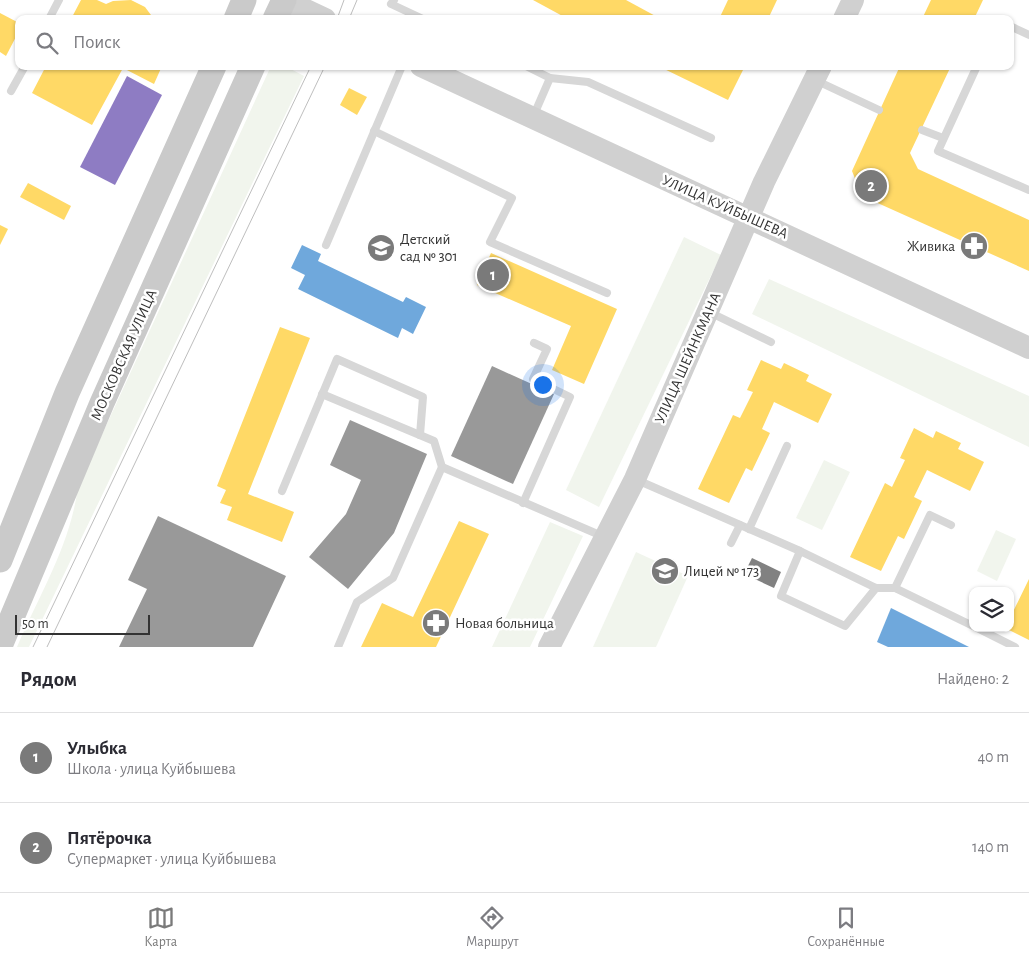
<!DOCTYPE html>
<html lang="ru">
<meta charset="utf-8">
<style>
:root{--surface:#fff;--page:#f2f2f3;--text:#2b2b33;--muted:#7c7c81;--line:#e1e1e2;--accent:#7a7a7a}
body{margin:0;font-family:"Alegreya Sans",sans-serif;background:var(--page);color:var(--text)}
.controls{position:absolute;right:15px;bottom:15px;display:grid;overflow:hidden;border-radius:10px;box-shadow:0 1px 4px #0004}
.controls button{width:45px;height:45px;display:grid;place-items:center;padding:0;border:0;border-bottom:1px solid var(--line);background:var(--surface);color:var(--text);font:25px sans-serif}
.scale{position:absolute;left:15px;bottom:12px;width:135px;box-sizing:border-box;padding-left:5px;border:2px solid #333;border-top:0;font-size:14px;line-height:18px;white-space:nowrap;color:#333;-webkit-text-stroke:4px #fff;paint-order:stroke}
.you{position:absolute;left:542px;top:384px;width:18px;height:18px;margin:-12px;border:4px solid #fff;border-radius:50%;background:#1a73e8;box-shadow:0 0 0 8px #1a73e833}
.badge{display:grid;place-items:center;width:32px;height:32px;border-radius:50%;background:var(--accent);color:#fff;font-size:16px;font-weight:700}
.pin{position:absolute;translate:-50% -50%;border:2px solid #fff;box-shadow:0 1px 5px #0006}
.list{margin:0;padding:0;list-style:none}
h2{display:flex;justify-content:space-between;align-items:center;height:65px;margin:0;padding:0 20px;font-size:21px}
h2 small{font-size:16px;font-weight:400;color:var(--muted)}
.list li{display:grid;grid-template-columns:32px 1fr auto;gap:15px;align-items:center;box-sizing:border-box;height:90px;padding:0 20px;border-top:1px solid var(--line)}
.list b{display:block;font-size:19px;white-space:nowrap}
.list p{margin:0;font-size:16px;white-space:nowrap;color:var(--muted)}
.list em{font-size:16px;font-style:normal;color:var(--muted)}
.icon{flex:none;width:28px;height:28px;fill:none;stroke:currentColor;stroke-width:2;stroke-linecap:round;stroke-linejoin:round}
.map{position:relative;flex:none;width:1029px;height:647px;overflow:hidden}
.search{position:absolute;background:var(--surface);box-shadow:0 1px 4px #0004;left:15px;right:15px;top:15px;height:55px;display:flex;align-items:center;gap:12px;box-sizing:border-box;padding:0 18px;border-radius:10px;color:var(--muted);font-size:19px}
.sheet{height:245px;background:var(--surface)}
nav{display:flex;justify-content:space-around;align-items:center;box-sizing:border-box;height:70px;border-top:1px solid var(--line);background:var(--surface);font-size:14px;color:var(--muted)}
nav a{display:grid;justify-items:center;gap:2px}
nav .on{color:var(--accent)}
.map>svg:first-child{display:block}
.green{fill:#f1f5ed}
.homes{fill:#ffd966}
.offices{fill:#8e7cc3}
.schools{fill:#6fa8dc}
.industry{fill:#999}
.building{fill:#818181}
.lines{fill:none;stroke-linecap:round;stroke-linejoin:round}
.lane{stroke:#d7d7d7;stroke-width:8}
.secondary{stroke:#d0d0d0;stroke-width:22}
.primary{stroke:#cacaca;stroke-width:25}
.tram{stroke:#bebebe;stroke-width:1}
.labels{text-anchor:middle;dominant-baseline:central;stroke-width:5;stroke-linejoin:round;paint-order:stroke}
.street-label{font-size:15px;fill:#333;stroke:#fff}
.poi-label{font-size:15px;fill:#333;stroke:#fff;text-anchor:start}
</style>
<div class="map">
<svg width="1029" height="647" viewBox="0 0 1029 647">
<rect width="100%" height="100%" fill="#fff"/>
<g class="green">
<path d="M 271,66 L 285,66 L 304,76 L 29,647 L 17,647 C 40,593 70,546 78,487 Z"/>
<path d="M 684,237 L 721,255 L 599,507 L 566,490 Z"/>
<path d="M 769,279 L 1029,396 L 1029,447 L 752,314 Z"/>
<path d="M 824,460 L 850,472 L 822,530 L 796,518 Z"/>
<path d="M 550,522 L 583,536 L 530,647 L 492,647 Z"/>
<path d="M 996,530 L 1016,539 L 997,581 L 977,571 Z"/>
<path d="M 636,552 L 688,576 L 656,647 L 593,647 Z"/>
</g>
<g class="homes">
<path d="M 81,0 L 97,0 L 106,4 L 113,1 L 131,0 L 145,7 L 154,19 L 71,19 Z"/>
<path d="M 533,0 L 626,0 L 661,19 L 568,19 Z"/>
<path d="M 728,0 L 777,0 L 768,19 L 719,19 Z"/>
<path d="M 931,0 L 983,0 L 974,19 L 922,19 Z"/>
<path d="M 0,13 L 19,23 L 19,31 L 6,56 L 0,52 Z"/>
<path d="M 46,66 L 162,66 L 154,84 L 123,68 L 92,125 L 32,93 Z"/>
<path d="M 658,66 L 745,66 L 728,100 Z"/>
<path d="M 900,66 L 951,66 L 910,153 L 918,169 L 1029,220 L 1029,271 L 862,196 L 852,171 Z"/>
<path d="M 349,88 L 367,97 L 357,115 L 340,105 Z"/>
<path d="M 28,183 L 71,206 L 64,220 L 20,197 Z"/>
<path d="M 0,225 L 8,229 L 0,245 Z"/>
<path d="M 491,253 L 617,309 L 584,384 L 552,370 L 571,326 L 477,285 Z"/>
<path d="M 280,327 L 310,338 L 248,494 L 294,512 L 282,542 L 227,520 L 232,507 L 220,503 L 226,490 L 217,486 Z"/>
<path d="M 761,360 L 781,369 L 784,363 L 809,375 L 806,381 L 832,394 L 818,423 L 774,402 L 762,429 L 770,433 L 752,471 L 746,468 L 729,503 L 698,489 L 733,415 L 740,418 L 753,392 L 747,390 Z"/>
<path d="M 914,428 L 933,438 L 936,431 L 961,443 L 958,449 L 984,462 L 970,491 L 927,470 L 914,497 L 922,501 L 904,539 L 898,536 L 881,571 L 850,557 L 885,483 L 892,487 L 905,460 L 900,458 Z"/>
<path d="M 459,521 L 489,534 L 436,647 L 361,647 L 382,603 L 413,617 Z"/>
<path d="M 1029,579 L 1029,640 L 1005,628 L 1010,628 L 1010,618 Z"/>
</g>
<path class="offices" d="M 127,76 L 162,95 L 115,185 L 80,167 Z"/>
<g class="schools">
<path d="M 302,245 L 321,254 L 318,261 L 403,302 L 406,297 L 426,307 L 413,334 L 402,328 L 398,338 L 298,289 L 305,275 L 291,268 Z"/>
<path d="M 891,608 L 969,647 L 888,647 L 877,642 Z"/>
</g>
<g class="industry">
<path d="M 492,366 L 554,394 L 513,484 L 451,456 Z"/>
<path d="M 350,420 L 427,454 L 394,533 L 348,589 L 309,557 L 346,514 L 361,480 L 330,465 Z"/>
<path d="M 158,516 L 286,576 L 253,647 L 119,647 L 147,589 L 128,580 Z"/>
</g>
<path class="building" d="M 752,558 L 781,572 L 774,588 L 744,574 Z"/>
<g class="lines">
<g class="lane">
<path d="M 394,0 L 391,4 L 423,19"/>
<path d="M 49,19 L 59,0"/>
<path d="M 1010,26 L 1029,35"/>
<path d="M 526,66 L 550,78 L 588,82 L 711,138"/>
<path d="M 977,66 L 938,151 L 1029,190"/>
<path d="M 815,80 L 879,110"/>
<path d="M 11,91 L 25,66"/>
<path d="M 533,117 L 550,78"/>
<path d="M 922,130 L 943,138"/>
<path d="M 374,131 L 512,198 L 490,242 L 607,293"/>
<path d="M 326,245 L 402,66"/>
<path d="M 709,312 L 771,342"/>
<path d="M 322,394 L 434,441 L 442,467 L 602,536"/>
<path d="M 637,480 L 800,551 L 876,588 L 895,588 L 973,626"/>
<path d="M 282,491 L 337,359 L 423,397 L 420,435"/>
<path d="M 523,503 L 570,397 L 533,379 L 547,349 L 534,343"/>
<path d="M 749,529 L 787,446"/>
<path d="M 731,543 L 740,525"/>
<path d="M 800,551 L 781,596 L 845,626 L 876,588"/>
<path d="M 895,588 L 930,515 L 951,525"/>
<path d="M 977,628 L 1015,647"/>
<path d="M 338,647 L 357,602 L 393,578 L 442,467"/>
</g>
<g class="secondary">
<path d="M 285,0 L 325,19"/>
<path d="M 844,19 L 853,0"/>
<path d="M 421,66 L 1029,348"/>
<path d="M 549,647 L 635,479 L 764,182 L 821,66"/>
</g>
<g class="primary">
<path d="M 236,19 L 244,0"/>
<path d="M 275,19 L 284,0"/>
<path d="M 0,560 L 67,393 L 214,66"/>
<path d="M 0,646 L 102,403 L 253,66"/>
</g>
<g class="tram">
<path d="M 337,19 L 344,0"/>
<path d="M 349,19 L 357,0"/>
<path d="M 33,647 L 311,66"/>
<path d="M 47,647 L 325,66"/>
</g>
</g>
<defs>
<symbol id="pharmacy-disc" viewBox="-11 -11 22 22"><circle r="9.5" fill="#7a7a7a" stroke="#fff"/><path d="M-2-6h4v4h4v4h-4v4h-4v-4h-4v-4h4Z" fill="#fff"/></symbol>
<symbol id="school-disc" viewBox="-11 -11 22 22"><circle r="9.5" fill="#7a7a7a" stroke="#fff"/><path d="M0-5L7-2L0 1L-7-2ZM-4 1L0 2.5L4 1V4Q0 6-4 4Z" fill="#fff"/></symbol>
</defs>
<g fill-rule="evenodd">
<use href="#pharmacy-disc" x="958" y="230" width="32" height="32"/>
<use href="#school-disc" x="365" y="232" width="32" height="32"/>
<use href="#school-disc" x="649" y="555" width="32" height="32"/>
<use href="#pharmacy-disc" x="420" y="607" width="32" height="32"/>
</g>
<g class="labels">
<g class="street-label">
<text transform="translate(725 207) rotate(24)">УЛИЦА КУЙБЫШЕВА</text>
<text transform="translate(124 355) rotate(-66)">МОСКОВСКАЯ УЛИЦА</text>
<text transform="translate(688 358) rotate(-66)">УЛИЦА ШЕЙНКМАНА</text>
</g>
<g class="poi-label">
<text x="400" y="239">Детский<tspan x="400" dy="17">сад № 301</tspan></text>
<text x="955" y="246" text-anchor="end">Живика</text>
<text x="684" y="571">Лицей № 173</text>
<text x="455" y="623">Новая больница</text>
</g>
</g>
</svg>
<div class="controls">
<button><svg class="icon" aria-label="layers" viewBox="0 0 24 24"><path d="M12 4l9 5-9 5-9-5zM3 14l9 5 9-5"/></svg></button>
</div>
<div class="scale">50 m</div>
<div class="you"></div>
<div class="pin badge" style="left:493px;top:275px">1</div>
<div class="pin badge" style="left:871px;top:186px">2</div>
<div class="search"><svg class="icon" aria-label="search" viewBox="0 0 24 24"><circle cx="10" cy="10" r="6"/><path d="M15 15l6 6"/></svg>Поиск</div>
</div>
<section class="sheet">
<h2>Рядом<small>Найдено: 2</small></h2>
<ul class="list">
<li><span class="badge">1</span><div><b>Улыбка</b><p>Школа · улица Куйбышева</p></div><em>40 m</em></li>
<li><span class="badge">2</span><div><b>Пятёрочка</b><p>Супермаркет · улица Куйбышева</p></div><em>140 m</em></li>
</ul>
</section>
<nav>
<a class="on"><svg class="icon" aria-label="map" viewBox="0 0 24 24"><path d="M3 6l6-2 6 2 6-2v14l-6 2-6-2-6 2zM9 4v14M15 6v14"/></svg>Карта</a>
<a><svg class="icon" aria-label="directions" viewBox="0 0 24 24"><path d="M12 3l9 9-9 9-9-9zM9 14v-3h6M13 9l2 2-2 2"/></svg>Маршрут</a>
<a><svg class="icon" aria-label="saved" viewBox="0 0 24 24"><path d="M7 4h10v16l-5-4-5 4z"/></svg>Сохранённые</a>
</nav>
